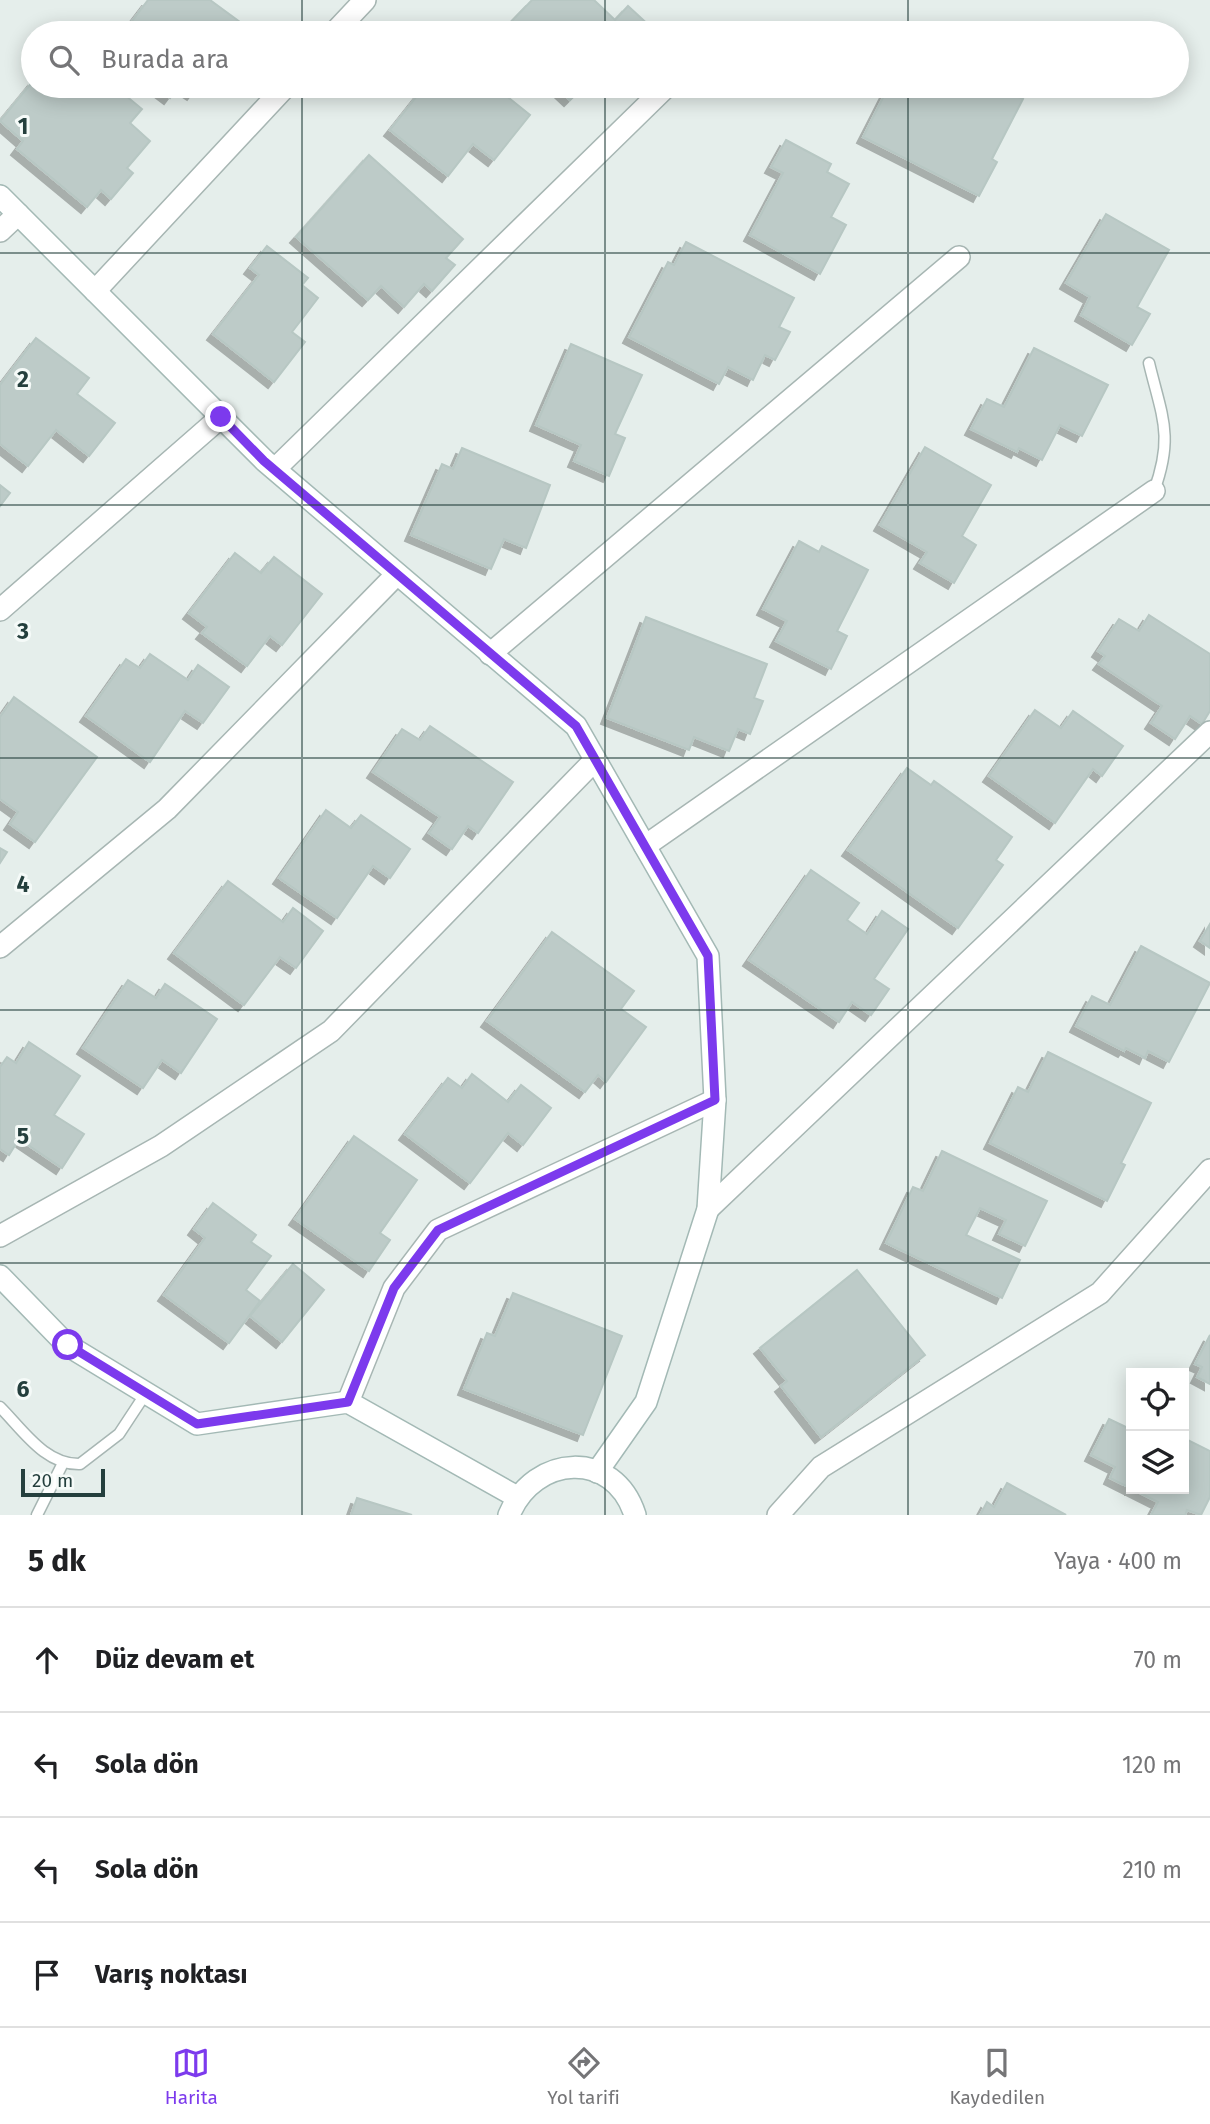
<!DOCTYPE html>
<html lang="tr">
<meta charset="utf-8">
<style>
:root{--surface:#fff;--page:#f2f2f2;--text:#202124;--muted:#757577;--line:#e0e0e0;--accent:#7c3aed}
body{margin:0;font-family:"Fira Sans",sans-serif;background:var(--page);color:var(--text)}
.controls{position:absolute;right:21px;bottom:21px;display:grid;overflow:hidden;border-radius:0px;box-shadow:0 4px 18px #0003}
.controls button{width:63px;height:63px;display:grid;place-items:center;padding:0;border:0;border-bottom:2px solid var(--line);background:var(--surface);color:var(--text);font:35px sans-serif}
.scale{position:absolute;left:21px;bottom:18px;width:84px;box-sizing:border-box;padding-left:7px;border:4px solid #243f3d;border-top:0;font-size:19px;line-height:24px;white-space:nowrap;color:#243f3d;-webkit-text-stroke:5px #f5faf8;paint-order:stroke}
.stop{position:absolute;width:21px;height:21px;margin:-16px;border:5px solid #7c3aed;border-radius:50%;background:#fff}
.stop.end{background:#7c3aed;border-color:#fff;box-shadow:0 2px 7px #0008}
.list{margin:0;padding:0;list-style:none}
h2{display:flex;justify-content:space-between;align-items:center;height:91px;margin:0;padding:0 28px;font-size:30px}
h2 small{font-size:23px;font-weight:400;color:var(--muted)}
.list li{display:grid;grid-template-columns:46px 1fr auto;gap:21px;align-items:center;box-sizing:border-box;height:105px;padding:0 28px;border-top:2px solid var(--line)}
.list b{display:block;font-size:26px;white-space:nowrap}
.list em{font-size:23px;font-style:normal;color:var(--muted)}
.icon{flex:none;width:38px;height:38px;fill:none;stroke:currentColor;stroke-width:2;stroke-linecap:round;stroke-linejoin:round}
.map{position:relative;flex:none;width:1210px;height:1515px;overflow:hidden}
.search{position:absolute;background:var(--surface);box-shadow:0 4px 18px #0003;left:21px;right:21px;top:21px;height:77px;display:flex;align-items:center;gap:18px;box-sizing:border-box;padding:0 24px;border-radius:38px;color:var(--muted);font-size:26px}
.sheet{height:511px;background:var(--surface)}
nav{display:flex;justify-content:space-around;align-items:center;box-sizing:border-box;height:98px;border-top:2px solid var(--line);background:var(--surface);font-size:19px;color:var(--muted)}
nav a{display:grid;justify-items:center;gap:4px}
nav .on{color:var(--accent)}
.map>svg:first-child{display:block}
.building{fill:#bdcbc8;stroke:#b7c7c3;stroke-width:2;filter:url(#shadow)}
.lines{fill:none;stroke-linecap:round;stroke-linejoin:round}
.lane-casing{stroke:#a7b6b3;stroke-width:13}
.street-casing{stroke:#a7b6b3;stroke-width:24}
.secondary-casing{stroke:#a3b9b5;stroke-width:24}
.lane{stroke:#fff;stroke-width:10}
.street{stroke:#fff;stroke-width:21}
.secondary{stroke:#fff;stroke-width:21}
.route{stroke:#7c3aed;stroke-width:9}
.grid{fill:none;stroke:#243f3d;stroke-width:2;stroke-opacity:0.55}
.grid-label{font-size:23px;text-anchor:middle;font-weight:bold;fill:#243f3d;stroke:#f5faf8;stroke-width:6;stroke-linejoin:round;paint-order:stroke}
</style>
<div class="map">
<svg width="1210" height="1515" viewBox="0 0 1210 1515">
<defs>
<filter id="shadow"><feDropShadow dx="-6" dy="6" stdDeviation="0" flood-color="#0004"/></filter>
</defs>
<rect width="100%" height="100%" fill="#e5eeeb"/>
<g class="building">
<path d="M 148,0 L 210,0 L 244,25 L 238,33 L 123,33 Z"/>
<path d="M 532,0 L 594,0 L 615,20 L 628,6 L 653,29 L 649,33 L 515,33 L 507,26 Z"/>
<path d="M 33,81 L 33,86 L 114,86 L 142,109 L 130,123 L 150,141 L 127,168 L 133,173 L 111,199 L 101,190 L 87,207 L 17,149 L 23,141 L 0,121 Z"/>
<path d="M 154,86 L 179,86 L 170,98 Z"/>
<path d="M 181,86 L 199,86 L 193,94 Z"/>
<path d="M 425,86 L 494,86 L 530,115 L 494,160 L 473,144 L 448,176 L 390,130 Z"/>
<path d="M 555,86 L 584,86 L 570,100 Z"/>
<path d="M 889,86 L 996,86 L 1023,99 L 992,159 L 997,162 L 979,196 L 863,137 Z"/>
<path d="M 786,140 L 831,164 L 827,172 L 849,184 L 831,217 L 846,225 L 820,274 L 750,235 L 783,173 L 771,167 Z"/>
<path d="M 369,155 L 463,239 L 446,258 L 455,265 L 432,291 L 424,284 L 404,307 L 381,286 L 368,300 L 296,237 Z"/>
<path d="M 1106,214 L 1169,250 L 1137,307 L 1150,314 L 1132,345 L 1081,315 L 1090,297 L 1066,283 Z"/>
<path d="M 686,242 L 794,298 L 779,327 L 790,332 L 775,360 L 765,355 L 753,380 L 728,367 L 719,384 L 629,337 L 668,262 L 674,265 Z"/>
<path d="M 267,246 L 308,278 L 302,285 L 318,298 L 292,332 L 305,342 L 274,382 L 213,334 L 259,275 L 250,268 Z"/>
<path d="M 36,338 L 89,378 L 77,394 L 115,423 L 89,456 L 56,430 L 28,466 L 0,444 L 0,385 Z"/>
<path d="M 571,344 L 642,375 L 615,434 L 625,438 L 609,476 L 574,461 L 581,445 L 536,425 Z"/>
<path d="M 1034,348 L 1108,385 L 1082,436 L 1060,425 L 1042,460 L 1019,448 L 1017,452 L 971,429 L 987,399 L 1004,407 Z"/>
<path d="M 925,447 L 991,485 L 962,536 L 976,545 L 954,583 L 920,563 L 927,552 L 880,525 Z"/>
<path d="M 462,448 L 550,485 L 526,548 L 504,539 L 491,569 L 411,535 L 442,464 L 453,469 Z"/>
<path d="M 0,485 L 10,493 L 0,506 Z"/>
<path d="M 799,541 L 819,552 L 822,546 L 868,570 L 837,631 L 847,636 L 831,669 L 776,641 L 787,621 L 763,609 Z"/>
<path d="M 235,553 L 261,573 L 274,557 L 322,594 L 282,645 L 270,636 L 247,666 L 202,633 L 207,627 L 189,613 Z"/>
<path d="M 1149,615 L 1210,654 L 1210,711 L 1202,724 L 1190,716 L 1175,739 L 1151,723 L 1162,706 L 1099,664 L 1105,656 L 1098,651 L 1119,619 L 1139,631 Z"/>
<path d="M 646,617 L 767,664 L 754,698 L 763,701 L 750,734 L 738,729 L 729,751 L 694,737 L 689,750 L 607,718 Z"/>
<path d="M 150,654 L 188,680 L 198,665 L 229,687 L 203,723 L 185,711 L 150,762 L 86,716 L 126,659 L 140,668 Z"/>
<path d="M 14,697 L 97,757 L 35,842 L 10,824 L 18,812 L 0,799 L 0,717 Z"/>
<path d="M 1035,710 L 1061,728 L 1073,711 L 1123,746 L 1102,776 L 1093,769 L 1055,823 L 989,776 Z"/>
<path d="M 430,726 L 513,782 L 478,833 L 468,826 L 452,849 L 429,833 L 440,817 L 373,772 L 402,729 L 420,740 Z"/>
<path d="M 907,768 L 931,785 L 934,781 L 1012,837 L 996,860 L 1003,865 L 958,928 L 848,850 Z"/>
<path d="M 326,810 L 351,828 L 361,815 L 410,849 L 390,878 L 373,866 L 337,918 L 279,878 Z"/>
<path d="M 0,848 L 7,852 L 0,863 Z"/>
<path d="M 811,870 L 859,903 L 847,920 L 867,934 L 882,911 L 908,929 L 874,979 L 889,989 L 871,1015 L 852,1002 L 839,1022 L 749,960 Z"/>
<path d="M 228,881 L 283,922 L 293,908 L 323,931 L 296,968 L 280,957 L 244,1005 L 174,953 Z"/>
<path d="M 1210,924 L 1210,948 L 1200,941 Z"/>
<path d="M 552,932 L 634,991 L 621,1009 L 646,1027 L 606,1082 L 598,1075 L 585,1092 L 487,1021 Z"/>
<path d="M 1141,946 L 1210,983 L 1169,1062 L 1148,1051 L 1145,1058 L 1126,1048 L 1124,1051 L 1076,1026 L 1092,996 L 1110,1005 Z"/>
<path d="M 128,980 L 156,998 L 165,984 L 217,1019 L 181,1073 L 162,1060 L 143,1088 L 83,1048 Z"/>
<path d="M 29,1042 L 80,1076 L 54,1115 L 84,1134 L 62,1168 L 19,1139 L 9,1155 L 0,1149 L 0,1067 L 7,1057 L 16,1063 Z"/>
<path d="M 1048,1052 L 1151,1103 L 1121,1163 L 1125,1165 L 1107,1201 L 990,1143 L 1018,1087 L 1028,1092 Z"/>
<path d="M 472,1074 L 508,1102 L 521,1085 L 551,1108 L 523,1145 L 508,1133 L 470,1183 L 405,1134 L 448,1078 L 462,1088 Z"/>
<path d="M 354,1136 L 417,1180 L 380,1233 L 390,1240 L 369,1271 L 295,1219 Z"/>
<path d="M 942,1151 L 1047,1201 L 1025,1246 L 999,1234 L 1006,1220 L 980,1208 L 966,1235 L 1020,1260 L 1002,1298 L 886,1243 L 913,1187 L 923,1191 Z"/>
<path d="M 213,1203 L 256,1235 L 251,1242 L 271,1256 L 246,1290 L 260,1301 L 229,1343 L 164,1295 L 205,1238 L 194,1229 Z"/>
<path d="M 293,1264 L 324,1290 L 282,1342 L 250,1316 Z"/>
<path d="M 857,1270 L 925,1355 L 821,1437 L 781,1386 L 787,1381 L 760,1348 Z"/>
<path d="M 513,1293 L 622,1336 L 583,1435 L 464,1389 L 487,1333 L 495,1336 Z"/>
<path d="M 1210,1335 L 1210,1384 L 1197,1377 L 1202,1367 L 1195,1364 Z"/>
<path d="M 1109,1419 L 1130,1429 L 1131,1426 L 1131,1489 L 1184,1489 L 1184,1438 L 1210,1451 L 1210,1497 L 1201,1515 L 1187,1510 L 1185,1515 L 1151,1515 L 1158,1502 L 1110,1478 L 1115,1467 L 1091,1455 Z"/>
<path d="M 1007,1483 L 1066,1515 L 980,1515 L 987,1502 L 994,1507 Z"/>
<path d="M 357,1498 L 412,1515 L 351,1515 Z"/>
</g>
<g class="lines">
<defs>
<g id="lane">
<path d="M 1149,363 C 1162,417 1174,436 1154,491"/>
<path d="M 0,1407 C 23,1430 45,1465 80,1464 L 119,1434 L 146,1393"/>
<path d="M 37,1515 L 63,1463"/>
</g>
<g id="street">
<path d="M 334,33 L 365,0"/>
<path d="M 0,231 L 18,214"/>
<path d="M 95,291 L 286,86"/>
<path d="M 275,469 L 667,86"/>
<path d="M 0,610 L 221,417"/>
<path d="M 490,654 L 959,257"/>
<path d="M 645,846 L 1154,491"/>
<path d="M 0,947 L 167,809 L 397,574"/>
<path d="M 708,1209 L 1210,732"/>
<path d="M 0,1236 L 161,1146 L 331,1031 L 595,760"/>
<path d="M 348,1402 L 394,1288 L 438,1230 L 715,1100"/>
<path d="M 778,1515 L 821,1467 L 1100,1293 L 1210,1170"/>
</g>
<g id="secondary">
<path d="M 0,196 L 265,461 L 576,726 L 708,956 L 715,1100 L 708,1209 L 646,1402 L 597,1472"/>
<path d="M 0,1276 L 67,1345 L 197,1424 L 348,1402 L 517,1497"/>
<path d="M 509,1515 C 534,1454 614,1449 635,1515"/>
</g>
</defs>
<use href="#lane" class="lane-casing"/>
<use href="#street" class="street-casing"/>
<use href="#secondary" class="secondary-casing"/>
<use href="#lane" class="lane"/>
<use href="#street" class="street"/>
<use href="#secondary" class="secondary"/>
</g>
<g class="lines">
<path class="route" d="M 68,1345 L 197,1424 L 348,1402 L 394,1288 L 438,1230 L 715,1100 L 708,956 L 576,726 L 264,461 L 221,417"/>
</g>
<path class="grid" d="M 302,0 L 302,33M 605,0 L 605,33M 908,0 L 908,33M 302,86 L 302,1515M 605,86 L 605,1515M 908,86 L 908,1515M 0,253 L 1210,253M 0,505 L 1210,505M 0,758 L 1210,758M 0,1010 L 1210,1010M 0,1263 L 1210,1263"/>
<g class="grid-label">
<text x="23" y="134">1</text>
<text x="23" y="387">2</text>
<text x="23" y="639">3</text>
<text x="23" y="892">4</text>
<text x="23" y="1144">5</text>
<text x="23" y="1397">6</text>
</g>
</svg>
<div class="controls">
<button><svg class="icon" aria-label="locate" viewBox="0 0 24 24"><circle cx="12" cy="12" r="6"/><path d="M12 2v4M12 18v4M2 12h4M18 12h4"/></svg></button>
<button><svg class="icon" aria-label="layers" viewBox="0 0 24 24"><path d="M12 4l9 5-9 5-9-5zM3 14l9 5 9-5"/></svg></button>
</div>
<div class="scale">20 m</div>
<div class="stop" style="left:68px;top:1345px"></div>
<div class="stop end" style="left:221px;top:417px"></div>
<div class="search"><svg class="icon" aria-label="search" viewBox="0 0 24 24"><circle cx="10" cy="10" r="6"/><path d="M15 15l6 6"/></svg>Burada ara</div>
</div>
<section class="sheet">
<h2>5 dk<small>Yaya · 400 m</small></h2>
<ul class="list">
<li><svg class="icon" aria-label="ahead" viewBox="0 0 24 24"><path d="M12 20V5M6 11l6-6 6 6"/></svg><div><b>Düz devam et</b></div><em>70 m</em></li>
<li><svg class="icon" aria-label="left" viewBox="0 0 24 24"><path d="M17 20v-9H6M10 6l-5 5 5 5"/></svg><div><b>Sola dön</b></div><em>120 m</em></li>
<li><svg class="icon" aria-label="left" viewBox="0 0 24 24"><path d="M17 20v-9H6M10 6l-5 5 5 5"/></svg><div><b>Sola dön</b></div><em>210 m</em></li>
<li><svg class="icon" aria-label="arrive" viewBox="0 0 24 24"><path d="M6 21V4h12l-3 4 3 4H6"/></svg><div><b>Varış noktası</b></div></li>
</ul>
</section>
<nav>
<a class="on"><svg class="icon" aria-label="map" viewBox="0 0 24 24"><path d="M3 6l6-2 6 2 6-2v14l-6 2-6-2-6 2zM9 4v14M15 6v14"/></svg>Harita</a>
<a><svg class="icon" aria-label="directions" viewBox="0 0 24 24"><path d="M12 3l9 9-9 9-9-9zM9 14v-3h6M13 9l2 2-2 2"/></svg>Yol tarifi</a>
<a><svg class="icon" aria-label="saved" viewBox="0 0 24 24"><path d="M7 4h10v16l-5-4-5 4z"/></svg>Kaydedilen</a>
</nav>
